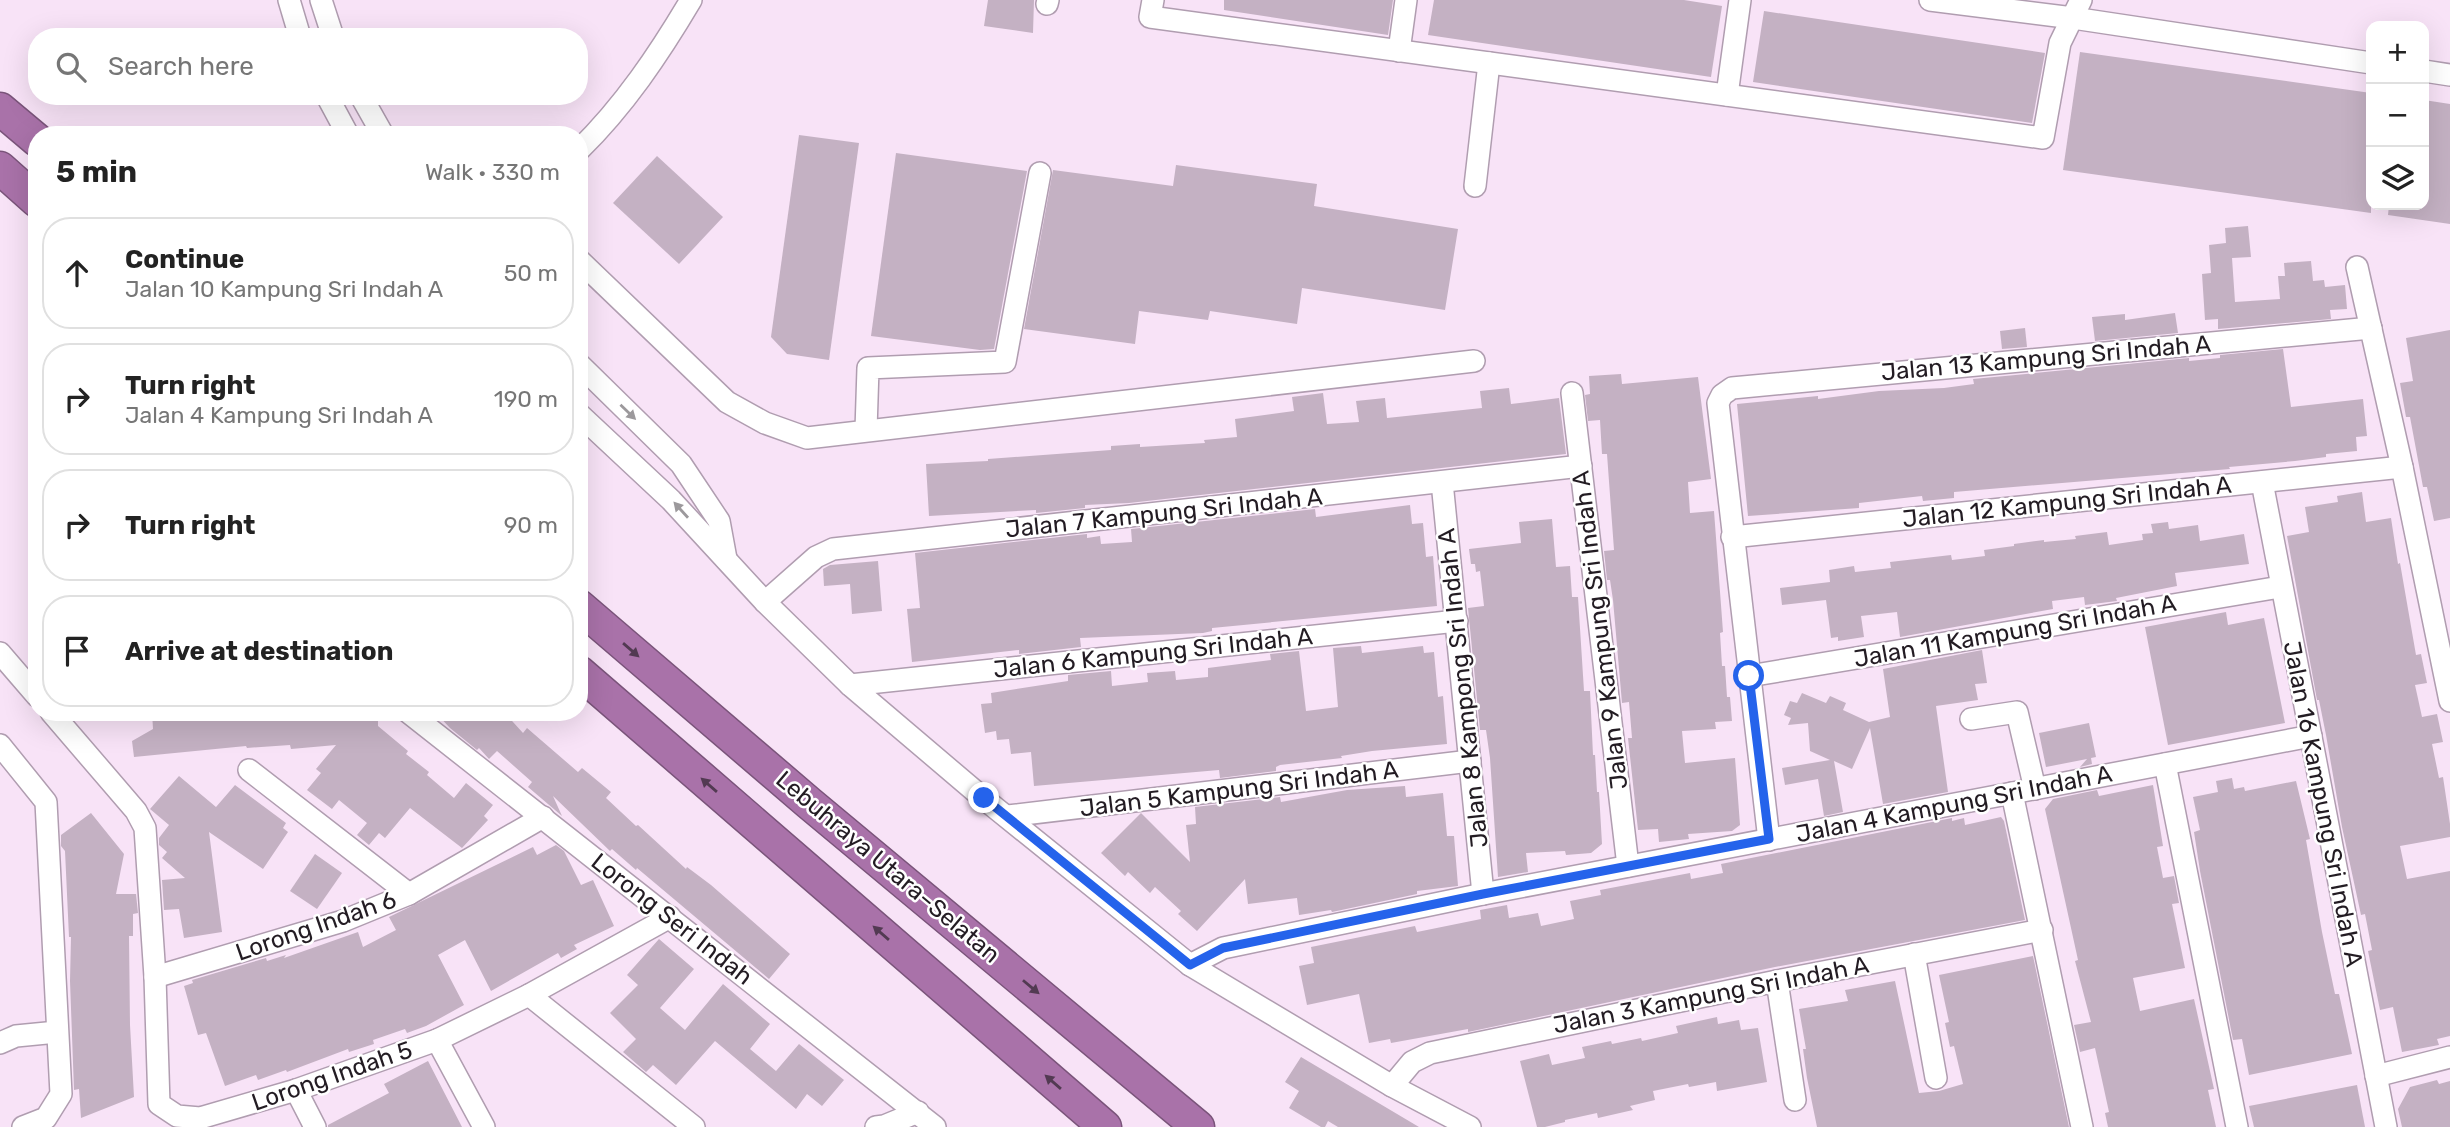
<!DOCTYPE html>
<meta charset="utf-8">
<style>
:root{--surface:#fff;--page:#f6f6f6;--text:#222;--muted:#767676;--line:#e0e0e0}
body{margin:0;font-family:Rubik,sans-serif;background:var(--page);color:var(--text)}
.controls{position:absolute;right:21px;top:21px;display:grid;overflow:hidden;border-radius:14px;box-shadow:0 7px 28px #0002}
.controls button{width:63px;height:63px;display:grid;place-items:center;padding:0;border:0;border-bottom:2px solid var(--line);background:var(--surface);color:var(--text);font:35px sans-serif}
.stop{position:absolute;width:21px;height:21px;margin:-16px;border:5px solid #2563eb;border-radius:50%;background:#fff}
.stop.end{background:#2563eb;border-color:#fff;box-shadow:0 2px 7px #0008}
.list{margin:0;padding:0;list-style:none}
h2{display:flex;justify-content:space-between;align-items:center;height:91px;margin:0;padding:0 28px;font-size:30px}
h2 small{font-size:23px;font-weight:400;color:var(--muted)}
.list li{display:grid;grid-template-columns:46px 1fr auto;gap:21px;align-items:center;box-sizing:border-box;height:112px;margin:0 14px 14px;padding:0 14px;border:2px solid var(--line);border-radius:28px}
.list b{display:block;font-size:26px;white-space:nowrap}
.list p{margin:0;font-size:23px;white-space:nowrap;color:var(--muted)}
.list em{font-size:23px;font-style:normal;color:var(--muted)}
.icon{flex:none;width:38px;height:38px;fill:none;stroke:currentColor;stroke-width:2;stroke-linecap:round;stroke-linejoin:round}
.map{position:relative;flex:none;width:2450px;height:1127px;overflow:hidden}
.search{position:absolute;background:var(--surface);box-shadow:0 7px 28px #0002;left:28px;top:28px;width:560px;height:77px;display:flex;align-items:center;gap:18px;box-sizing:border-box;padding:0 24px;border-radius:28px;color:var(--muted);font-size:26px}
.panel{position:absolute;background:var(--surface);box-shadow:0 7px 28px #0002;left:28px;top:126px;width:560px;height:595px;border-radius:28px}
.map>svg:first-child{display:block}
.building{fill:#c4b1c3}
.lines{fill:none;stroke-linecap:round;stroke-linejoin:round}
.minor-casing{stroke:#b09db0;stroke-width:24}
.highway-casing{stroke:#7a547a;stroke-width:35}
.minor{stroke:#fff;stroke-width:21}
.highway{stroke:#a972a9;stroke-width:32}
.oneway{fill:#9c999c}
.oneway2{fill:#523a52}
.route{stroke:#2563eb;stroke-width:9}
.labels{text-anchor:middle;dominant-baseline:central;stroke-width:5;stroke-linejoin:round;paint-order:stroke}
.street-label{font-size:24px;fill:#231c23;stroke:#fff}
</style>
<div class="map">
<svg width="2450" height="1127" viewBox="0 0 2450 1127">
<rect width="100%" height="100%" fill="#f8e3f7"/>
<g class="building">
<path d="M 988,0 L 1034,0 L 1033,33 L 984,26 Z"/>
<path d="M 1224,0 L 1393,0 L 1388,35 L 1224,10 Z"/>
<path d="M 1434,0 L 1684,0 L 1722,6 L 1711,77 L 1428,35 Z"/>
<path d="M 1764,11 L 2045,53 L 2032,123 L 1753,82 Z"/>
<path d="M 2080,52 L 2371,93 L 2371,213 L 2063,170 Z"/>
<path d="M 2424,100 L 2450,104 L 2450,224 L 2388,215 L 2389,205 L 2424,205 Z"/>
<path d="M 799,135 L 859,143 L 829,360 L 787,354 L 771,337 Z"/>
<path d="M 896,153 L 1027,171 L 994,349 L 980,350 L 871,336 Z"/>
<path d="M 657,156 L 723,217 L 679,264 L 613,203 Z"/>
<path d="M 1176,165 L 1317,184 L 1314,206 L 1458,229 L 1445,310 L 1302,288 L 1297,324 L 1210,311 L 1208,320 L 1139,311 L 1135,344 L 1024,329 L 1053,170 L 1173,186 Z"/>
<path d="M 2248,226 L 2251,257 L 2232,258 L 2235,302 L 2280,299 L 2278,276 L 2285,276 L 2284,263 L 2311,261 L 2313,281 L 2324,280 L 2325,287 L 2345,285 L 2347,309 L 2330,310 L 2331,319 L 2218,329 L 2218,319 L 2205,320 L 2202,274 L 2211,273 L 2209,245 L 2226,243 L 2225,228 Z"/>
<path d="M 2175,313 L 2178,333 L 2095,341 L 2092,317 L 2125,314 L 2125,320 Z"/>
<path d="M 2025,328 L 2027,347 L 2002,349 L 2000,331 Z"/>
<path d="M 2450,330 L 2450,518 L 2434,521 L 2427,487 L 2423,487 L 2410,417 L 2406,417 L 2400,383 L 2413,381 L 2406,338 Z"/>
<path d="M 2283,349 L 2291,407 L 2363,399 L 2367,436 L 2356,437 L 2357,451 L 2326,454 L 2326,457 L 2295,461 L 2229,467 L 2230,469 L 1954,492 L 1954,498 L 1923,501 L 1922,496 L 1859,503 L 1859,508 L 1748,516 L 1737,404 L 1818,396 L 1818,399 L 1879,391 L 1944,388 L 1974,384 L 1973,379 L 2005,376 L 2189,358 L 2189,361 L 2220,358 L 2220,355 Z"/>
<path d="M 1621,374 L 1622,384 L 1698,377 L 1711,479 L 1688,482 L 1690,513 L 1714,511 L 1723,632 L 1720,633 L 1722,666 L 1725,666 L 1727,697 L 1730,697 L 1732,721 L 1715,722 L 1716,729 L 1682,731 L 1685,763 L 1735,758 L 1740,825 L 1732,831 L 1688,834 L 1689,839 L 1659,842 L 1658,829 L 1638,830 L 1628,738 L 1632,738 L 1629,702 L 1622,703 L 1613,600 L 1610,580 L 1607,580 L 1604,551 L 1614,550 L 1607,454 L 1602,454 L 1600,420 L 1588,421 L 1585,395 L 1590,394 L 1589,376 Z"/>
<path d="M 1509,388 L 1511,404 L 1559,398 L 1566,454 L 1129,503 L 1085,505 L 1085,508 L 1036,513 L 1036,510 L 929,516 L 926,464 L 988,461 L 988,459 L 1111,450 L 1111,446 L 1140,444 L 1140,447 L 1205,443 L 1204,440 L 1237,437 L 1235,419 L 1294,411 L 1292,397 L 1323,393 L 1327,424 L 1359,422 L 1356,401 L 1385,398 L 1387,418 L 1482,408 L 1480,391 Z"/>
<path d="M 2362,492 L 2366,522 L 2391,518 L 2398,564 L 2400,563 L 2416,655 L 2421,654 L 2427,683 L 2415,685 L 2422,717 L 2437,714 L 2443,742 L 2432,744 L 2439,778 L 2443,777 L 2450,824 L 2450,837 L 2400,846 L 2407,879 L 2450,871 L 2450,1036 L 2437,1039 L 2439,1045 L 2402,1052 L 2393,1007 L 2380,1010 L 2368,951 L 2372,950 L 2365,914 L 2361,915 L 2342,827 L 2326,735 L 2319,700 L 2317,700 L 2287,536 L 2309,532 L 2305,507 L 2338,502 L 2337,496 Z"/>
<path d="M 1410,505 L 1412,524 L 1423,523 L 1426,557 L 1433,556 L 1437,606 L 1212,628 L 1212,631 L 1203,633 L 1080,638 L 1081,647 L 1019,654 L 1019,650 L 912,662 L 907,609 L 920,608 L 915,553 L 1087,534 L 1087,538 L 1100,536 L 1101,544 L 1132,542 L 1131,529 L 1315,509 L 1316,517 Z"/>
<path d="M 1552,519 L 1556,567 L 1570,566 L 1572,597 L 1578,597 L 1584,691 L 1590,691 L 1593,755 L 1595,755 L 1597,792 L 1599,792 L 1602,844 L 1591,853 L 1566,855 L 1565,851 L 1526,853 L 1528,872 L 1498,877 L 1490,758 L 1486,730 L 1480,730 L 1468,608 L 1484,606 L 1480,571 L 1476,572 L 1475,564 L 1471,564 L 1469,549 L 1521,543 L 1519,522 Z"/>
<path d="M 2168,522 L 2169,529 L 2198,525 L 2200,541 L 2244,534 L 2249,564 L 2175,573 L 2177,586 L 2116,598 L 2117,601 L 2085,605 L 2084,597 L 2052,601 L 2053,609 L 1900,637 L 1897,612 L 1861,616 L 1864,637 L 1838,641 L 1838,637 L 1831,638 L 1826,600 L 1782,605 L 1780,588 L 1830,582 L 1829,570 L 1854,566 L 1855,572 L 1891,568 L 1890,562 L 1951,555 L 1952,560 L 1985,556 L 1984,550 L 2014,546 L 2014,544 L 2044,540 L 2044,542 L 2076,539 L 2075,536 L 2107,532 L 2109,545 L 2143,540 L 2142,534 L 2153,533 L 2151,524 Z"/>
<path d="M 878,561 L 882,611 L 852,614 L 850,584 L 824,586 L 823,569 L 830,565 Z"/>
<path d="M 2226,612 L 2228,625 L 2264,618 L 2285,723 L 2168,745 L 2145,627 Z"/>
<path d="M 1361,646 L 1362,653 L 1423,646 L 1424,653 L 1434,652 L 1438,697 L 1443,696 L 1447,744 L 1372,751 L 1341,756 L 1342,758 L 1280,765 L 1276,767 L 1276,771 L 1220,778 L 1219,770 L 1034,786 L 1031,752 L 1011,754 L 1009,739 L 997,740 L 996,731 L 985,733 L 981,704 L 992,703 L 991,693 L 1068,681 L 1068,675 L 1111,671 L 1112,686 L 1148,682 L 1147,673 L 1175,671 L 1176,680 L 1208,677 L 1208,668 L 1271,660 L 1270,654 L 1299,651 L 1306,711 L 1338,707 L 1333,648 Z"/>
<path d="M 1982,650 L 1987,683 L 1975,684 L 1978,700 L 1936,706 L 1948,792 L 1883,804 L 1870,728 L 1852,769 L 1834,761 L 1843,812 L 1824,816 L 1818,779 L 1785,785 L 1782,768 L 1830,760 L 1810,751 L 1808,723 L 1788,725 L 1791,718 L 1784,715 L 1790,701 L 1797,703 L 1802,693 L 1826,703 L 1830,696 L 1846,703 L 1843,710 L 1869,722 L 1890,717 L 1883,669 Z"/>
<path d="M 152,712 L 378,712 L 378,726 L 408,751 L 406,754 L 429,772 L 427,775 L 454,798 L 466,783 L 493,805 L 484,816 L 488,820 L 462,848 L 410,808 L 385,838 L 379,833 L 369,845 L 357,835 L 367,823 L 339,800 L 332,809 L 307,790 L 321,773 L 316,769 L 336,745 L 291,749 L 290,745 L 247,748 L 246,746 L 134,757 L 132,741 L 153,729 Z"/>
<path d="M 435,712 L 504,712 L 523,733 L 527,728 L 578,772 L 582,768 L 611,792 L 606,798 L 636,826 L 638,825 L 686,869 L 687,867 L 711,885 L 790,954 L 769,979 L 637,868 L 636,870 L 612,849 L 610,851 L 553,796 L 562,816 L 528,787 L 532,782 L 497,751 L 489,759 L 479,748 L 477,750 L 450,728 Z"/>
<path d="M 2089,723 L 2096,757 L 2091,758 L 2092,764 L 2080,767 L 2087,759 L 2046,767 L 2039,733 Z"/>
<path d="M 179,776 L 216,807 L 235,785 L 286,823 L 283,828 L 288,832 L 263,869 L 209,832 L 222,932 L 184,938 L 179,909 L 164,910 L 162,880 L 185,878 L 162,858 L 167,852 L 159,845 L 159,838 L 169,825 L 150,809 Z"/>
<path d="M 2232,778 L 2234,789 L 2244,787 L 2245,791 L 2296,781 L 2310,839 L 2306,840 L 2322,932 L 2335,994 L 2339,994 L 2352,1054 L 2249,1075 L 2242,1039 L 2233,1040 L 2200,871 L 2194,832 L 2200,830 L 2193,797 L 2218,792 L 2216,781 Z"/>
<path d="M 2153,785 L 2163,846 L 2157,847 L 2163,878 L 2174,876 L 2179,903 L 2172,904 L 2185,968 L 2133,978 L 2140,1011 L 2194,999 L 2214,1089 L 2208,1090 L 2216,1127 L 2108,1127 L 2105,1113 L 2109,1112 L 2095,1048 L 2080,1052 L 2074,1025 L 2091,1022 L 2075,961 L 2078,960 L 2045,809 L 2053,799 L 2097,790 L 2099,796 Z"/>
<path d="M 1405,786 L 1406,797 L 1443,793 L 1447,836 L 1454,836 L 1458,886 L 1417,891 L 1417,894 L 1332,912 L 1331,910 L 1299,915 L 1297,898 L 1248,904 L 1245,879 L 1197,931 L 1178,914 L 1181,911 L 1155,887 L 1150,893 L 1128,872 L 1125,876 L 1101,853 L 1141,813 L 1190,862 L 1186,825 L 1196,824 L 1195,807 L 1280,797 L 1281,802 L 1347,790 Z"/>
<path d="M 91,813 L 124,854 L 116,894 L 136,894 L 138,913 L 133,914 L 133,936 L 129,936 L 130,1025 L 134,1097 L 81,1118 L 79,1089 L 74,1090 L 70,981 L 71,937 L 69,937 L 65,851 L 61,846 L 61,835 Z"/>
<path d="M 2001,817 L 2004,821 L 2025,920 L 1775,967 L 1468,1032 L 1468,1029 L 1391,1043 L 1390,1039 L 1369,1043 L 1359,994 L 1307,1005 L 1299,966 L 1314,963 L 1311,947 L 1415,926 L 1417,932 L 1481,919 L 1480,910 L 1507,905 L 1509,918 L 1538,913 L 1541,926 L 1574,919 L 1570,901 L 1601,895 L 1600,890 L 1690,873 L 1691,879 L 1723,873 L 1721,864 L 1952,818 L 1952,821 L 1964,818 L 1965,825 Z"/>
<path d="M 556,845 L 564,851 L 581,885 L 593,880 L 614,926 L 574,945 L 577,949 L 561,958 L 558,953 L 491,991 L 465,940 L 438,955 L 464,1005 L 426,1026 L 407,1033 L 405,1029 L 373,1040 L 374,1044 L 349,1052 L 348,1049 L 287,1072 L 286,1070 L 258,1080 L 256,1075 L 225,1086 L 206,1033 L 198,1035 L 184,986 L 193,983 L 192,980 L 266,958 L 267,961 L 286,955 L 284,958 L 358,932 L 363,947 L 396,930 L 389,917 L 533,847 L 537,855 Z"/>
<path d="M 315,854 L 342,873 L 317,909 L 290,891 Z"/>
<path d="M 659,939 L 694,969 L 660,1008 L 685,1030 L 723,984 L 770,1024 L 750,1049 L 776,1071 L 799,1044 L 844,1080 L 822,1106 L 807,1094 L 796,1109 L 715,1041 L 676,1085 L 653,1065 L 646,1072 L 623,1052 L 636,1039 L 610,1013 L 638,985 L 627,975 Z"/>
<path d="M 2033,956 L 2069,1127 L 1817,1127 L 1807,1078 L 1803,1049 L 1806,1049 L 1799,1009 L 1848,1001 L 1845,990 L 1895,981 L 1919,1093 L 1939,1091 L 1963,1084 L 1954,1046 L 1950,1047 L 1945,1023 L 1949,1022 L 1939,975 Z"/>
<path d="M 1717,1017 L 1718,1024 L 1739,1020 L 1741,1030 L 1758,1028 L 1767,1082 L 1717,1091 L 1716,1082 L 1689,1087 L 1688,1084 L 1653,1091 L 1655,1100 L 1630,1106 L 1633,1110 L 1598,1118 L 1597,1113 L 1565,1120 L 1565,1122 L 1545,1127 L 1537,1127 L 1520,1061 L 1549,1054 L 1552,1065 L 1585,1058 L 1582,1047 L 1611,1041 L 1612,1044 L 1641,1038 L 1642,1041 L 1678,1033 L 1676,1026 Z"/>
<path d="M 1301,1057 L 1419,1127 L 1338,1127 L 1328,1121 L 1325,1127 L 1321,1127 L 1289,1108 L 1299,1091 L 1285,1082 Z"/>
<path d="M 428,1061 L 462,1127 L 328,1127 L 328,1125 L 389,1093 L 384,1084 Z"/>
<path d="M 2437,1080 L 2439,1084 L 2450,1081 L 2450,1127 L 2402,1127 L 2398,1109 L 2410,1087 Z"/>
<path d="M 2357,1085 L 2365,1127 L 2254,1127 L 2249,1106 Z"/>
</g>
<g class="lines">
<defs>
<g id="minor">
<path d="M 289,0 L 300,37"/>
<path d="M 321,0 L 333,37"/>
<path d="M 1153,0 L 1150,17 L 2043,138 L 2060,43 L 2081,0"/>
<path d="M 1930,0 L 2073,18 L 2371,63"/>
<path d="M 1047,4 L 1048,0"/>
<path d="M 1399,51 L 1406,0"/>
<path d="M 2424,71 L 2450,75"/>
<path d="M 1727,95 L 1740,0"/>
<path d="M 327,96 L 348,135"/>
<path d="M 361,96 L 383,135"/>
<path d="M 579,150 C 624,106 659,54 691,0"/>
<path d="M 1475,186 L 1489,63"/>
<path d="M 579,260 L 727,402 L 765,423 L 807,438 L 1474,361"/>
<path d="M 2357,267 L 2402,467 L 2450,701"/>
<path d="M 579,364 L 681,464 L 719,521 L 726,559"/>
<path d="M 1572,393 L 1628,866"/>
<path d="M 579,414 L 671,500 L 765,602 L 850,685 L 983,798 L 1190,965 L 1392,1086 L 1470,1127"/>
<path d="M 866,430 L 868,368 L 1005,362 L 1040,173"/>
<path d="M 1442,482 L 1483,894"/>
<path d="M 2262,482 L 2386,1127"/>
<path d="M 1732,537 L 2402,467"/>
<path d="M 765,602 L 816,557 L 833,549 L 1581,466"/>
<path d="M 0,653 L 37,696"/>
<path d="M 1749,676 L 2280,587"/>
<path d="M 850,685 L 1457,621"/>
<path d="M 51,712 L 136,811 L 145,828 L 155,977 L 159,1104 L 177,1116 L 200,1118 L 296,1090 L 437,1040 L 529,995 L 670,917"/>
<path d="M 408,712 L 935,1127"/>
<path d="M 1971,719 L 2017,712 L 2035,789"/>
<path d="M 0,745 L 46,802 L 61,1094 L 46,1118 L 23,1127"/>
<path d="M 2165,764 L 2237,1127"/>
<path d="M 249,770 L 409,894"/>
<path d="M 2012,793 L 2082,1127"/>
<path d="M 1008,816 L 1470,761"/>
<path d="M 1769,840 L 1718,403 L 1722,395 L 1732,388 L 2371,328"/>
<path d="M 1914,954 L 1936,1078"/>
<path d="M 1190,965 L 1223,948 L 1483,894 L 2311,736"/>
<path d="M 155,977 L 343,921 L 409,894 L 543,817"/>
<path d="M 1777,981 L 1795,1100"/>
<path d="M 529,995 L 694,1127"/>
<path d="M 437,1040 L 484,1127"/>
<path d="M 0,1043 L 16,1036 L 57,1032"/>
<path d="M 2376,1076 L 2450,1057"/>
<path d="M 1392,1086 L 1412,1062 L 1430,1053 L 1777,981 L 2042,930"/>
<path d="M 296,1090 L 315,1127"/>
<path d="M 876,1127 L 884,1126 L 918,1112"/>
</g>
<g id="highway">
<path d="M 0,109 L 37,140"/>
<path d="M 0,168 L 37,201"/>
<path d="M 579,606 L 809,803 L 1198,1127"/>
<path d="M 579,672 L 1105,1127"/>
</g>
</defs>
<use href="#minor" class="minor-casing"/>
<use href="#highway" class="highway-casing"/>
<use href="#minor" class="minor"/>
<use href="#highway" class="highway"/>
</g>
<defs><path id="oneway-solid" d="M-6-.8H1V-3.2L6.5 0L1 3.2V.8H-6Z" transform="scale(1.75)"/></defs>
<g class="oneway">
<use href="#oneway-solid" transform="translate(628 412) rotate(44)"/>
<use href="#oneway-solid" transform="translate(681 510) rotate(-132)"/>
</g>
<g class="oneway2">
<use href="#oneway-solid" transform="translate(631 650) rotate(41)"/>
<use href="#oneway-solid" transform="translate(709 785) rotate(-139)"/>
<use href="#oneway-solid" transform="translate(881 933) rotate(-139)"/>
<use href="#oneway-solid" transform="translate(1031 987) rotate(40)"/>
<use href="#oneway-solid" transform="translate(1053 1082) rotate(-139)"/>
</g>
<g class="lines">
<path class="route" d="M 984,798 L 1190,965 L 1223,948 L 1483,894 L 1769,839 L 1749,676"/>
</g>
<g class="labels">
<g class="street-label">
<text transform="translate(2046 358) rotate(-5)">Jalan 13 Kampung Sri Indah A</text>
<text transform="translate(2067 502) rotate(-6)">Jalan 12 Kampung Sri Indah A</text>
<text transform="translate(1164 513) rotate(-6)">Jalan 7 Kampung Sri Indah A</text>
<text transform="translate(1600 630) rotate(-97)">Jalan 9 Kampung Sri Indah A</text>
<text transform="translate(2015 631) rotate(-10)">Jalan 11 Kampung Sri Indah A</text>
<text transform="translate(1153 653) rotate(-6)">Jalan 6 Kampung Sri Indah A</text>
<text transform="translate(1463 688) rotate(-96)">Jalan 8 Kampong Sri Indah A</text>
<text transform="translate(1239 789) rotate(-7)">Jalan 5 Kampung Sri Indah A</text>
<text transform="translate(1954 804) rotate(-11)">Jalan 4 Kampung Sri Indah A</text>
<text transform="translate(2323 804) rotate(79)">Jalan 16 Kampung Sri Indah A</text>
<text transform="translate(888 867) rotate(40)">Lebuhraya Utara–Selatan</text>
<text transform="translate(672 919) rotate(38)">Lorong Seri Indah</text>
<text transform="translate(316 926) rotate(-19)">Lorong Indah 6</text>
<text transform="translate(1711 995) rotate(-11)">Jalan 3 Kampung Sri Indah A</text>
<text transform="translate(332 1076) rotate(-19)">Lorong Indah 5</text>
</g>
</g>
</svg>
<div class="controls">
<button>+</button>
<button>−</button>
<button><svg class="icon" aria-label="layers" viewBox="0 0 24 24"><path d="M12 4l9 5-9 5-9-5zM3 14l9 5 9-5"/></svg></button>
</div>
<div class="stop" style="left:1749px;top:676px"></div>
<div class="stop end" style="left:984px;top:798px"></div>
<div class="search"><svg class="icon" aria-label="search" viewBox="0 0 24 24"><circle cx="10" cy="10" r="6"/><path d="M15 15l6 6"/></svg>Search here</div>
<section class="panel">
<h2>5 min<small>Walk · 330 m</small></h2>
<ul class="list">
<li><svg class="icon" aria-label="ahead" viewBox="0 0 24 24"><path d="M12 20V5M6 11l6-6 6 6"/></svg><div><b>Continue</b><p>Jalan 10 Kampung Sri Indah A</p></div><em>50 m</em></li>
<li><svg class="icon" aria-label="right" viewBox="0 0 24 24"><path d="M7 20v-9h11M14 6l5 5-5 5"/></svg><div><b>Turn right</b><p>Jalan 4 Kampung Sri Indah A</p></div><em>190 m</em></li>
<li><svg class="icon" aria-label="right" viewBox="0 0 24 24"><path d="M7 20v-9h11M14 6l5 5-5 5"/></svg><div><b>Turn right</b></div><em>90 m</em></li>
<li><svg class="icon" aria-label="arrive" viewBox="0 0 24 24"><path d="M6 21V4h12l-3 4 3 4H6"/></svg><div><b>Arrive at destination</b></div></li>
</ul>
</section>
</div>
